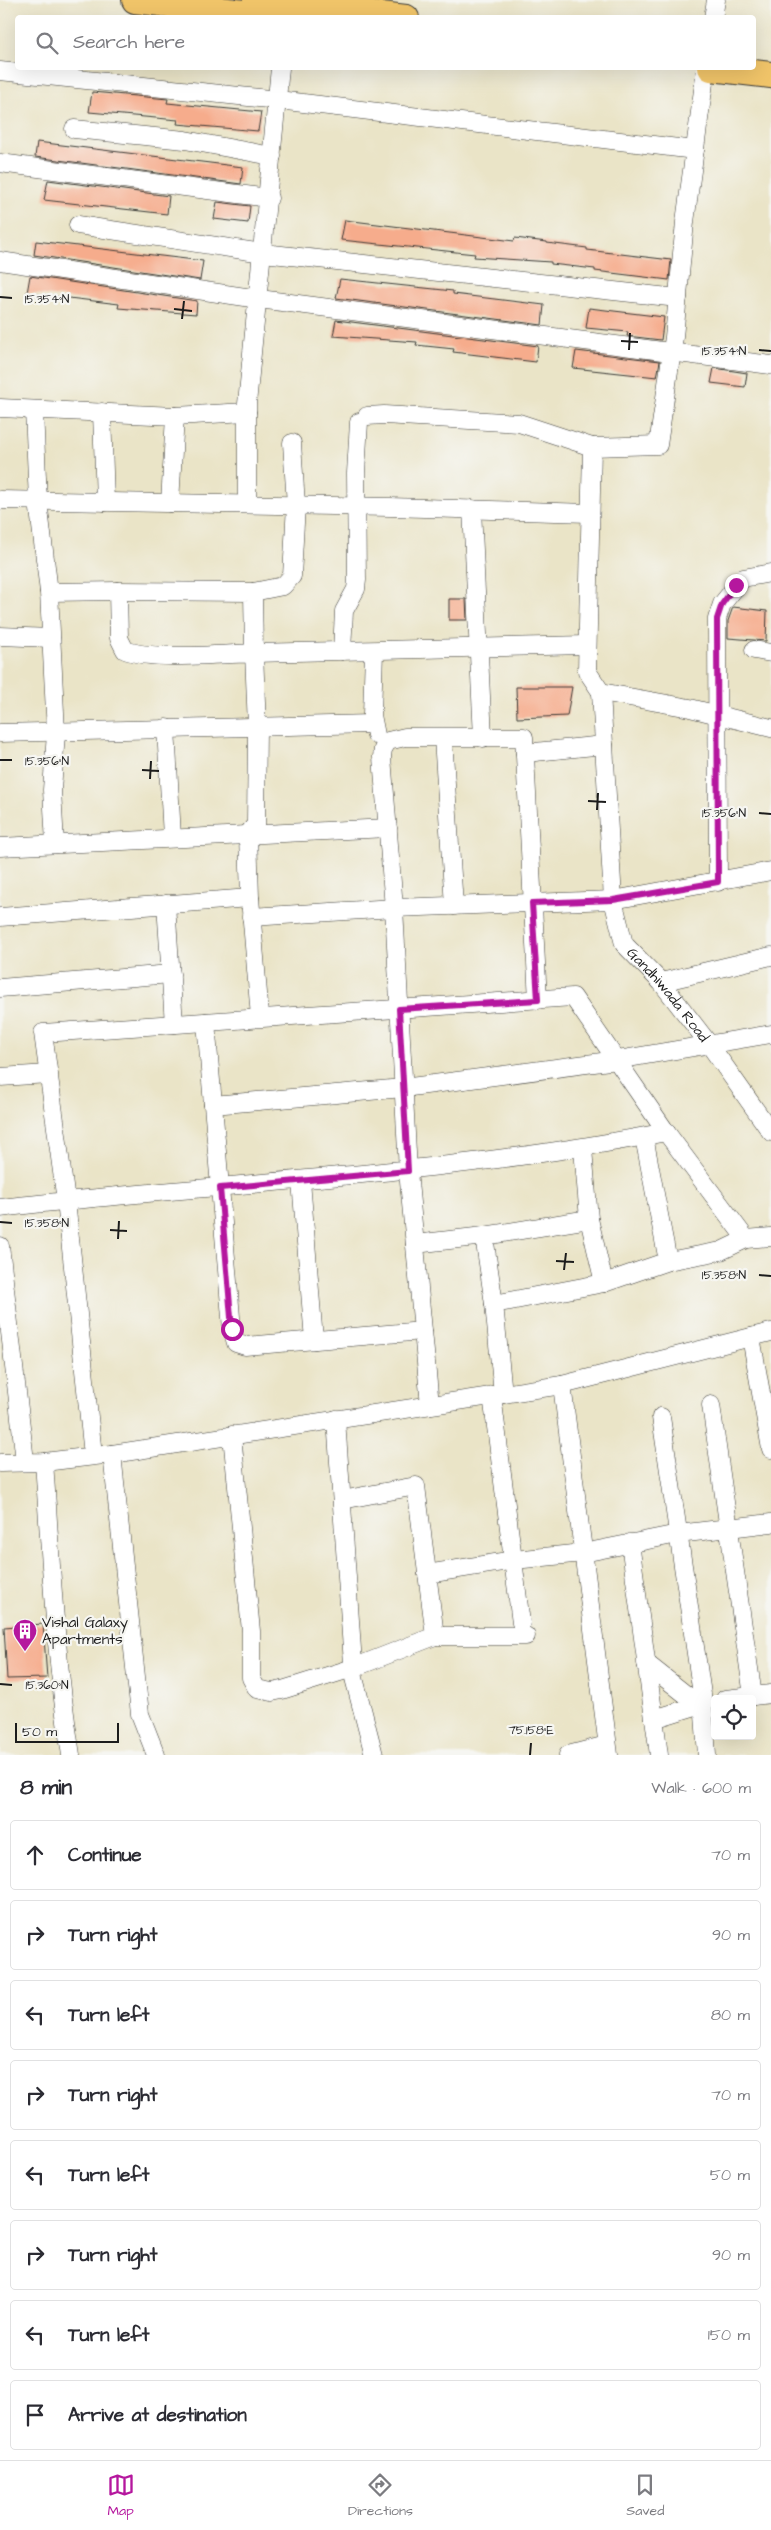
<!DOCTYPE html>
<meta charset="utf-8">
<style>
:root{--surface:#fff;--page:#f7f7f7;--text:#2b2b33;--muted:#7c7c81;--line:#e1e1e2;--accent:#b5179e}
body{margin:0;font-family:"Architects Daughter",sans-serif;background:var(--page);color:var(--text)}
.controls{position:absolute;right:15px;bottom:15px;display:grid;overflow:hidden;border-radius:5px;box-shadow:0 5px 20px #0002}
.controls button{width:45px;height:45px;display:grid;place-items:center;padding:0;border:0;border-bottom:1px solid var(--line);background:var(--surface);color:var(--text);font:25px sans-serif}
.scale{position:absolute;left:15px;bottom:12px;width:104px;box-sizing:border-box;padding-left:5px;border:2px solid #1c1c1c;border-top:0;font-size:14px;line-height:18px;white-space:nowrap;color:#1c1c1c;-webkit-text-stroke:4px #f6f6f2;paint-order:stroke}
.stop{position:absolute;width:15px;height:15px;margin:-11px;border:4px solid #b5179e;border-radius:50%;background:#fff}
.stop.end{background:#b5179e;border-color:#fff;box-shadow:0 1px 5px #0008}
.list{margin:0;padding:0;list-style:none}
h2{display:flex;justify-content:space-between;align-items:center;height:65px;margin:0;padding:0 20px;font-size:21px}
h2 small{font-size:16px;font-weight:400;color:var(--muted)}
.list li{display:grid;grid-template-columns:32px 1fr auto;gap:15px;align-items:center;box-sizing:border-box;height:70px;margin:0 10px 10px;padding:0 10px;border:1px solid var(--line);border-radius:5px}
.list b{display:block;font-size:19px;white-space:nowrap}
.list em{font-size:16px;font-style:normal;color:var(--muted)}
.icon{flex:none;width:28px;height:28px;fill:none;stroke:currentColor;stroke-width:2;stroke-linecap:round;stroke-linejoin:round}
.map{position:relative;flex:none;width:771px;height:1755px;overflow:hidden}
.search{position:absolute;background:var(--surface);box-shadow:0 5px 20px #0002;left:15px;right:15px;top:15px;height:55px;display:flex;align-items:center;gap:12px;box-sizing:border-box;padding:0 18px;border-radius:5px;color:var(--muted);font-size:19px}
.sheet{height:705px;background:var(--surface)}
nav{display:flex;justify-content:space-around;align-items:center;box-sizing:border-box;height:70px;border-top:1px solid var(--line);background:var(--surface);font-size:14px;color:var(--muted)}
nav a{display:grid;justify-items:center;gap:2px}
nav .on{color:var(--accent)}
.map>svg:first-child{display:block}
.building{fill:#f6ac8c}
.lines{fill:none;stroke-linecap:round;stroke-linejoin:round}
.minor-casing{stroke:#3b3a36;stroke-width:19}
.highway-casing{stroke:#3b3a36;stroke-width:28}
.minor{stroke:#fff;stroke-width:18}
.highway{stroke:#f0c469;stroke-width:26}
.route{stroke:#b5179e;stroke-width:6}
.ticks{fill:none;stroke:#1c1c1c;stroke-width:2}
.labels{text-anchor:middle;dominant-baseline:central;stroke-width:4.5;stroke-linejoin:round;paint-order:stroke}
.street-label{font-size:15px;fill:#1c1c1c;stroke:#f6f6f2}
.poi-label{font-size:15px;fill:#1c1c1c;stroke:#f6f6f2;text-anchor:start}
.ticks-label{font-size:12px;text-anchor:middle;fill:#1c1c1c;stroke:#f6f6f2;stroke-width:4.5;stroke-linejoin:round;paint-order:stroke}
</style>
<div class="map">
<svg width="771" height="1755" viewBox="0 0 771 1755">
<rect width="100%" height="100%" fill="#f6f6f2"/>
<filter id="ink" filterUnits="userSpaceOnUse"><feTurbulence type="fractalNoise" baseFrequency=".02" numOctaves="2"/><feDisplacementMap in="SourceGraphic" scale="10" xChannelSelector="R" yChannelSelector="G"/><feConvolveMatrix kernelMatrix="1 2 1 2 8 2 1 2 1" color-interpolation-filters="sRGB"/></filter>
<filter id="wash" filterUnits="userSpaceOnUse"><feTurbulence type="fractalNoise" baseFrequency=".0096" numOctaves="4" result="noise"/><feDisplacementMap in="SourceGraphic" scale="20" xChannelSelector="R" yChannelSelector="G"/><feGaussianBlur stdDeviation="1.12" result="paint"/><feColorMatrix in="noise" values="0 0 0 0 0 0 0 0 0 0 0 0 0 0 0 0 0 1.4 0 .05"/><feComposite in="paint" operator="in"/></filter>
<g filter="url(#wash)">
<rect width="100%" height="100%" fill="#eae4c7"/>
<g id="blocks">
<g class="building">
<path d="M 92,92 L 168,99 L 167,103 L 261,112 L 258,131 L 177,124 L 178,120 L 89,112 Z"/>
<path d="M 37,142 L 243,167 L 241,184 L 35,157 Z"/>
<path d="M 48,180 L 169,196 L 167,214 L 44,200 Z"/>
<path d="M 217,202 L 250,206 L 248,223 L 214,219 Z"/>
<path d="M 345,220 L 514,241 L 515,238 L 547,242 L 547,243 L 587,248 L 587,250 L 671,260 L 669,280 L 595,271 L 595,269 L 551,264 L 551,262 L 474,257 L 475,254 L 341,240 Z"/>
<path d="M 36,241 L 203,261 L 200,280 L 34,255 Z"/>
<path d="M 30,276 L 197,301 L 196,314 L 118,308 L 119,304 L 27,293 Z"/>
<path d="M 340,279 L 453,291 L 453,294 L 544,305 L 542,325 L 336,298 Z"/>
<path d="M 589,308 L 664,317 L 661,340 L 627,336 L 628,332 L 586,328 Z"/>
<path d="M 336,320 L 538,346 L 536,362 L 453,352 L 454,349 L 416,345 L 417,342 L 333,336 Z"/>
<path d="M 576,351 L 660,361 L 657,377 L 573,368 Z"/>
<path d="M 714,368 L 747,373 L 745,387 L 711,383 Z"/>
<path d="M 449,599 L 466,599 L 467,620 L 449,620 Z"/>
<path d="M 733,607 L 767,611 L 766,641 L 728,638 L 728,621 Z"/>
<path d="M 516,687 L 572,687 L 567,716 L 517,718 Z"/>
<path d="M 43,1624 L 47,1678 L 7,1679 L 4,1627 Z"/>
</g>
</g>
</g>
<g filter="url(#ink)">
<use href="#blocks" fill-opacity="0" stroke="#3b3a36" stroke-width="1"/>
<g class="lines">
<defs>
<g id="minor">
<path d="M 713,18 L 716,0"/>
<path d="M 706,68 L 685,222 L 674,337 L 658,445 L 592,447 L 587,671 L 601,692 L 690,708 L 771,728"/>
<path d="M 0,71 L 278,100 L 695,150"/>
<path d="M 74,129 L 185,140 L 272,156"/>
<path d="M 0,163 L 269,198"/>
<path d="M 78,225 L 263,253 L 678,298"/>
<path d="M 0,261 L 259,299 L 771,365"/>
<path d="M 0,408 L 175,416 L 247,412"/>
<path d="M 34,410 L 38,501 L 49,592 L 56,733 L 52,790 L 55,844"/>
<path d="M 102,412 L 105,502"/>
<path d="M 367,416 L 384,415 L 519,423 L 592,447"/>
<path d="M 0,500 L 390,507 L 589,513"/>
<path d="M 170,503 L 175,416"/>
<path d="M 247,504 L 247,404 L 280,68"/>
<path d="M 472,509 L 483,738"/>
<path d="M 118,591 L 119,638 L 125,650 C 153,661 222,654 254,653 L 257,727 L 256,824 L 248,834 L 250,898 L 260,1017"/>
<path d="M 49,592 L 118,591 L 253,592 L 254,653 L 586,645"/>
<path d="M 253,592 L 283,586 L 292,576 L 296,505 L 292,443"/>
<path d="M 0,636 L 51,638"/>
<path d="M 754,650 L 771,653"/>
<path d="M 342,651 L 344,611 L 356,589 L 357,580 L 356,473 L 359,422"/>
<path d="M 374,651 L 372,715 L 376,735"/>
<path id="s1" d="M 601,692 L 613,900 L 624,944 L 661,982 L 709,1044 L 771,1132"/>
<path d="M 166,728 L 172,837"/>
<path d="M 0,733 L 372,724"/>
<path d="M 443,738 L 454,906"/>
<path d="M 525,753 L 604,745"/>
<path d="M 0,847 L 388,828"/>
<path d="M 718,882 L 717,619 L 722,604 L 743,578 L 771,573"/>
<path d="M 166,904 L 174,1024"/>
<path d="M 0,917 L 250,898"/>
<path d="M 251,917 L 394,908 L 613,900 L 771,871"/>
<path d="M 661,982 L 771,956"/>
<path d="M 0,988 L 171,974"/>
<path d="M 206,1022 L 232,1329 L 236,1343 L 245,1346 L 423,1331"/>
<path d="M 0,1077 L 49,1074"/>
<path d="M 213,1105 L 403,1088 L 617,1060 L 771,1034"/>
<path d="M 644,1137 L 668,1261"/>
<path d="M 583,1149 L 589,1219 L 604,1283"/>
<path d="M 301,1181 L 314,1340"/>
<path d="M 0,1208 C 222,1182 446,1176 666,1132"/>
<path d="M 484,1236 L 494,1304 L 503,1394"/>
<path d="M 415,1244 L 484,1236 L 589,1219"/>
<path d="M 0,1246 L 25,1461"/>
<path d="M 494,1304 L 604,1283 L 668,1261 L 721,1251 L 746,1239 L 771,1237"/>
<path d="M 751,1337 L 771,1449"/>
<path d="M 562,1385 L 609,1755"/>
<path d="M 492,1395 L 521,1623"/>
<path d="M 430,1405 L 408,1171 L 394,908 L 382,757 L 383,749 L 388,741 L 405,737 L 524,737 L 538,1000"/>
<path d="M 711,1405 L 753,1696"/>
<path d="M 661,1417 L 703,1701 L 707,1755"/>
<path d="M 336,1419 L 354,1678 L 374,1755"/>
<path d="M 232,1435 L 251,1631 L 251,1678 L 257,1689 L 272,1692 L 282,1690 L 353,1668 L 435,1636 L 416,1486 L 342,1500"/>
<path d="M 112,1454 L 140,1714 L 156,1755"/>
<path d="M 93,1455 L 66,1201 L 43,1033 L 573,997 L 666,1132 L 746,1239"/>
<path d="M 44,1462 C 51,1560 55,1658 71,1755"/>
<path d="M 0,1463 L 44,1462 L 112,1454 L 562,1385 L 771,1332"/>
<path d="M 630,1543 L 659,1755"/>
<path d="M 427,1574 L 514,1560 L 583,1553 L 678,1534 L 771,1523"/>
<path d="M 435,1636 L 526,1636"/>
<path d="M 646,1663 L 699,1705 L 654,1719"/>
<path d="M 725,1699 L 771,1694"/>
<path d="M 568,1755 L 607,1745"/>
</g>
<g id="highway">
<path d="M 135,0 L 279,17"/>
<path d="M 256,0 L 406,18"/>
<path d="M 711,68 L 771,75"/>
</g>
</defs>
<use href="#minor" class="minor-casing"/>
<use href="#highway" class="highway-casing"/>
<use href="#minor" class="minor"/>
<use href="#highway" class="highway"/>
</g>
</g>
<g class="lines" filter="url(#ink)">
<path class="route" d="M 232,1329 L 220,1188 L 408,1171 L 399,1009 L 538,1000 L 532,903 L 613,900 L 718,882 L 717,619 L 722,604 L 736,585"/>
</g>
<path class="ticks" d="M 0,297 L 12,298M 174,309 L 192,311M 182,319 L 184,301M 621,341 L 638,342M 629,350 L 630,333M 759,350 L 771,351M 0,760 L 12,760M 142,770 L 159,771M 150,779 L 151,761M 588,801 L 606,802M 597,810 L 598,793M 759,813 L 771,814M 0,1222 L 12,1223M 110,1230 L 127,1231M 118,1239 L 119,1221M 556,1261 L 574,1262M 564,1270 L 566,1253M 759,1275 L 771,1276M 0,1684 L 12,1685M 530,1755 L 531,1743"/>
<defs>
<symbol id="building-pin" viewBox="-11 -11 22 30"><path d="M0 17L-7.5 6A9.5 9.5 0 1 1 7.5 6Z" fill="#b5179e" stroke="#f6f6f2"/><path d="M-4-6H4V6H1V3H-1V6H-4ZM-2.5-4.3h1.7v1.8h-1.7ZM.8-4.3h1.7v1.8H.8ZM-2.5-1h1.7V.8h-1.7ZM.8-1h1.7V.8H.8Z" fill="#fff"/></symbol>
</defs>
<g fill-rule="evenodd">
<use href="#building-pin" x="11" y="1617" width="28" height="38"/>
</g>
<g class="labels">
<g class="street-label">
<text stroke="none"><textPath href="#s1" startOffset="321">Gandhiwada Road</textPath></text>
</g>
<g class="poi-label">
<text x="42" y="1622">Vishal Galaxy<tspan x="42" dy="17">Apartments</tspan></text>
</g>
</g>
<g class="ticks-label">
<text x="47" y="303">15.354°N</text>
<text x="724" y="355">15.354°N</text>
<text x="47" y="765">15.356°N</text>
<text x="724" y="817">15.356°N</text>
<text x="47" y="1227">15.358°N</text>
<text x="724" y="1279">15.358°N</text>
<text x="47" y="1689">15.360°N</text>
<text x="531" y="1734">75.158°E</text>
</g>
</svg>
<div class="controls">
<button><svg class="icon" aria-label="locate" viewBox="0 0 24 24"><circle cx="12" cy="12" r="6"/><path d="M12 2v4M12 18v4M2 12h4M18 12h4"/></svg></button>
</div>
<div class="scale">50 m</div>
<div class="stop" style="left:232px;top:1329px"></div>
<div class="stop end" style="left:736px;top:585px"></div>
<div class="search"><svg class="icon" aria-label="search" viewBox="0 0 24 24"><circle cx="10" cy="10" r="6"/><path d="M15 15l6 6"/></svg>Search here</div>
</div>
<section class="sheet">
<h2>8 min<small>Walk · 600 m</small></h2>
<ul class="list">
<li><svg class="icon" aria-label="ahead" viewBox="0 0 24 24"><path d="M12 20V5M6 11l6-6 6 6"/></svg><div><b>Continue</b></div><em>70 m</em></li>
<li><svg class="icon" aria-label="right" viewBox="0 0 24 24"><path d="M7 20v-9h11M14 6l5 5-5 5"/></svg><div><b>Turn right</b></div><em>90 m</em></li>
<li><svg class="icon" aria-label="left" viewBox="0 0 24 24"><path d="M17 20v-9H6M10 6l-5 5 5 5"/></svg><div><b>Turn left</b></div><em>80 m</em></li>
<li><svg class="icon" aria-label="right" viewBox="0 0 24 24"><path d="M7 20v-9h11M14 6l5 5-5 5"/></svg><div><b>Turn right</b></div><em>70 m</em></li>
<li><svg class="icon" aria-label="left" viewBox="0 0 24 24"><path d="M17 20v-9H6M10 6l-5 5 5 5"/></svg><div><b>Turn left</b></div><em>50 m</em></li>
<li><svg class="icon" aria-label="right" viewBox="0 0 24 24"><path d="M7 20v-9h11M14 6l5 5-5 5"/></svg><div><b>Turn right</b></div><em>90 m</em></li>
<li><svg class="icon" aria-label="left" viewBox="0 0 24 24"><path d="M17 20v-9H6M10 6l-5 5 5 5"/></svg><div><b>Turn left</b></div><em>150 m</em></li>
<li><svg class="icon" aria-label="arrive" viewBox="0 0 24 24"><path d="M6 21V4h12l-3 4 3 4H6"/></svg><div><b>Arrive at destination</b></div></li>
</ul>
</section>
<nav>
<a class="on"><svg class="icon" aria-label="map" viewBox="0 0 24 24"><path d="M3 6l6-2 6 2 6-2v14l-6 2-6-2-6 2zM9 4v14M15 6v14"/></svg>Map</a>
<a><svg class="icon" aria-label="directions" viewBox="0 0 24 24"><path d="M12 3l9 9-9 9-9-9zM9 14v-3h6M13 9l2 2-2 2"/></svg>Directions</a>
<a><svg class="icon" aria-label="saved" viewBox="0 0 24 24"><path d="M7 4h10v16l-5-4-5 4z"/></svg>Saved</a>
</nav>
